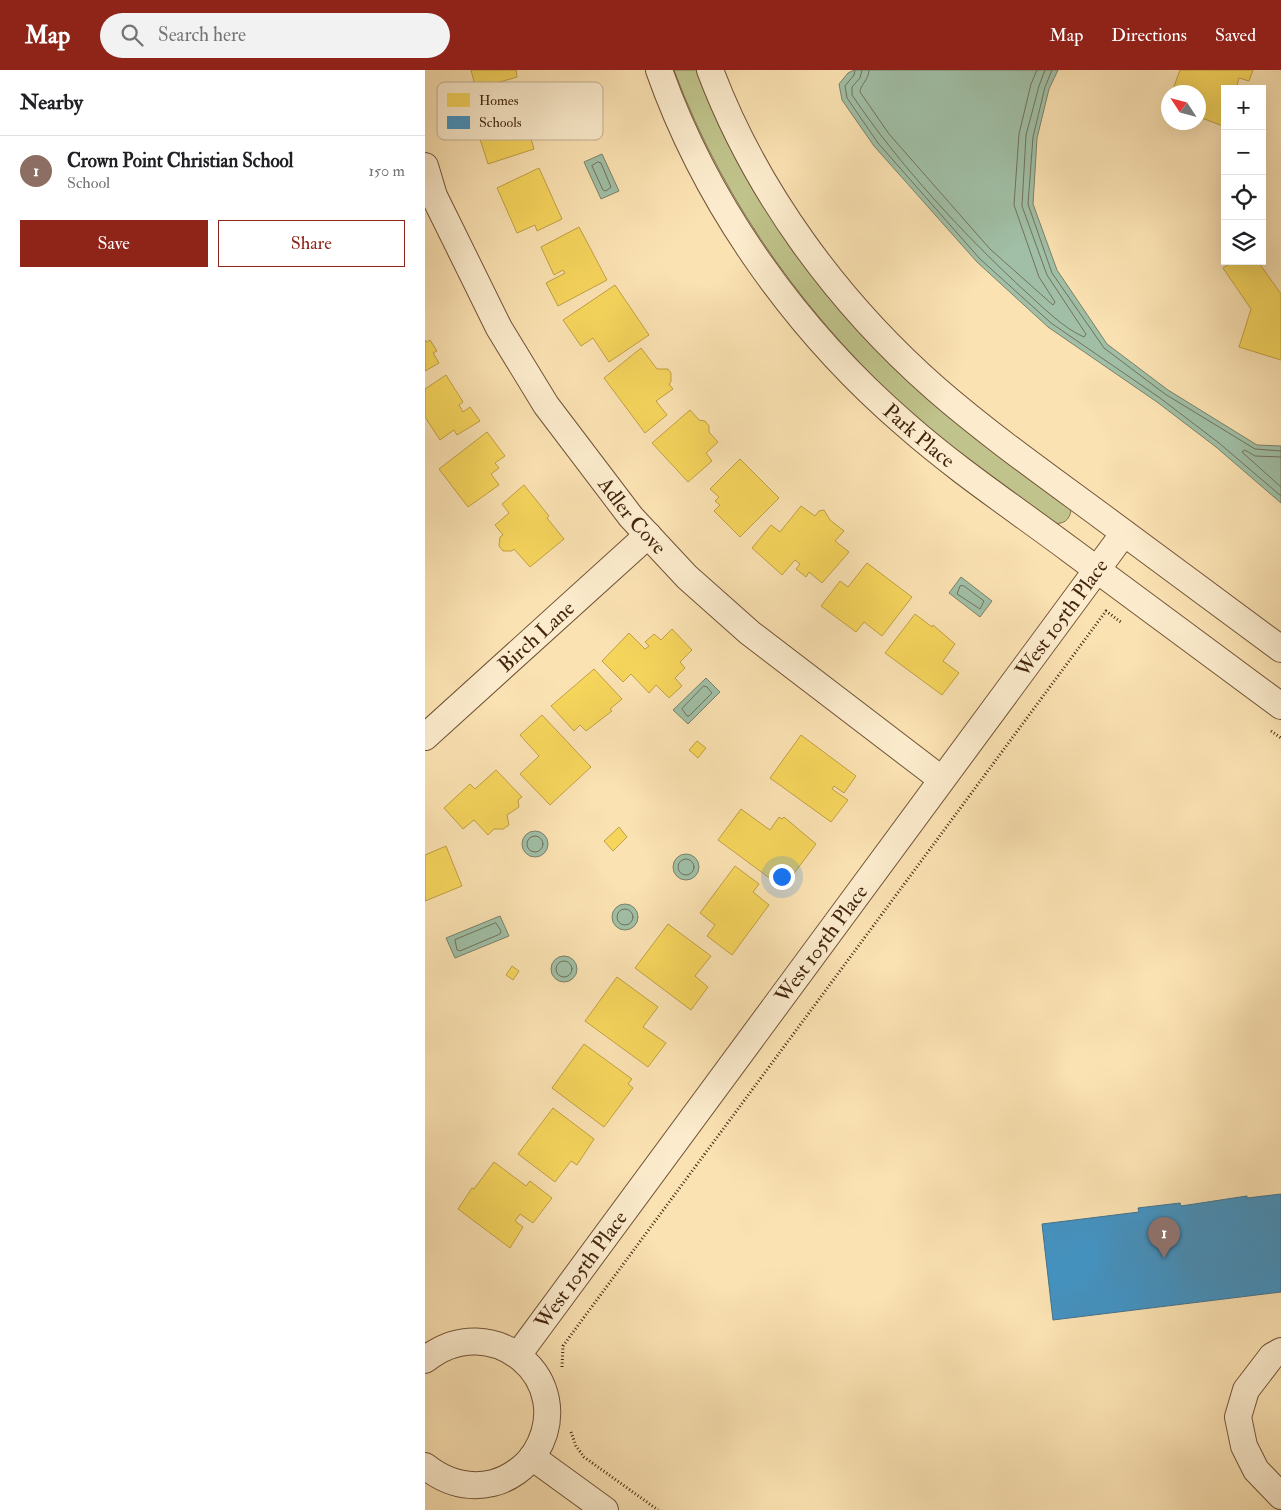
<!DOCTYPE html>
<meta charset="utf-8">
<style>
:root{--surface:#fff;--page:#f2f2f2;--text:#202124;--muted:#757577;--line:#e0e0e0;--accent:#8f2418}
body{margin:0;font-family:"IM FELL Double Pica",serif;background:var(--page);color:var(--text)}
.controls{position:absolute;right:15px;top:15px;display:grid;overflow:hidden;border-radius:0px;box-shadow:0 5px 20px #0002}
.controls button{width:45px;height:45px;display:grid;place-items:center;padding:0;border:0;border-bottom:1px solid var(--line);background:var(--surface);color:var(--text);font:25px sans-serif}
.compass{position:absolute;left:736px;top:15px;width:45px;height:45px;border-radius:50%;background:var(--surface);box-shadow:0 5px 20px #0002;rotate:306deg}
.you{position:absolute;left:356px;top:806px;width:18px;height:18px;margin:-12px;border:4px solid #fff;border-radius:50%;background:#1a73e8;box-shadow:0 0 0 8px #1a73e833}
.badge{display:grid;place-items:center;width:32px;height:32px;border-radius:50%;background:var(--accent);color:#fff;font-size:16px;font-weight:700}
.pin{position:absolute;translate:-50% -41px;filter:drop-shadow(0 1px 2px #0008)}
.pin::after{content:'';position:absolute;top:26px;width:18px;height:15px;background:inherit;clip-path:polygon(0 0,100% 0,50% 100%)}
.list{margin:0;padding:0;list-style:none}
h2{display:flex;justify-content:space-between;align-items:center;height:65px;margin:0;padding:0 20px;font-size:21px}
h2 small{font-size:16px;font-weight:400;color:var(--muted)}
.list li{display:grid;grid-template-columns:32px 1fr auto;gap:15px;align-items:center;box-sizing:border-box;height:70px;padding:0 20px;border-top:1px solid var(--line)}
.list b{display:block;font-size:19px;white-space:nowrap}
.list p{margin:0;font-size:16px;white-space:nowrap;color:var(--muted)}
.list em{font-size:16px;font-style:normal;color:var(--muted)}
.actions{display:flex;gap:10px;padding:15px 20px}
.actions a{flex:1;padding:11px 0;border:1px solid var(--accent);border-radius:0px;text-align:center;font-size:18px;color:var(--accent)}
.actions .main{background:var(--accent);color:#fff}
.icon{flex:none;width:28px;height:28px;fill:none;stroke:currentColor;stroke-width:2;stroke-linecap:round;stroke-linejoin:round}
.map{position:relative;flex:none;width:856px;height:1440px;overflow:hidden}
header{display:flex;align-items:center;gap:30px;box-sizing:border-box;height:70px;padding:0 25px;background:var(--accent);color:#fff}
header strong{font-size:24px}
nav{display:flex;gap:28px;margin-inline-start:auto;font-size:18px}
.search{width:350px;height:45px;background:var(--page);display:flex;align-items:center;gap:12px;box-sizing:border-box;padding:0 18px;border-radius:28px;color:var(--muted);font-size:19px}
main{display:flex}
aside{flex:1;background:var(--surface)}
.map>svg:first-child{display:block}
.green{fill:#c0c38b;stroke:#82744e}
.water{fill:#a0bfa6;stroke:#7b816a}
.homes{fill:#f6d55c;stroke:#c0a045}
.schools{fill:#4393c3;stroke:#43728d}
.lines{fill:none;stroke-linecap:round;stroke-linejoin:round}
.shore{stroke:#72725b;stroke-width:1}
.minor-casing{stroke:#715438;stroke-width:28}
.path{stroke:#432510;stroke-width:3;stroke-dasharray:1 2.5;stroke-linecap:butt}
.minor{stroke:#fceccd;stroke-width:26}
.labels{text-anchor:middle;dominant-baseline:central;stroke-width:5;stroke-linejoin:round;paint-order:stroke}
.street-label{font-size:21px;fill:#432510;stroke:#fceccd}
.key{fill:#fceccd;stroke:#c4b094;stroke-width:1}
.key-label{font-size:14px;fill:#432510}
</style>
<header>
<strong>Map</strong>
<div class="search"><svg class="icon" aria-label="search" viewBox="0 0 24 24"><circle cx="10" cy="10" r="6"/><path d="M15 15l6 6"/></svg>Search here</div>
<nav><a>Map</a><a>Directions</a><a>Saved</a></nav>
</header>
<main>
<aside>
<h2>Nearby<small></small></h2>
<ul class="list">
<li><span class="badge" style="background:#8d6e63">1</span><div><b>Crown Point Christian School</b><p>School</p></div><em>150 m</em></li>
</ul>
<div class="actions"><a class="main">Save</a><a>Share</a></div>
</aside>
<div class="map">
<svg width="856" height="1440" viewBox="0 0 856 1440">
<rect width="100%" height="100%" fill="#fbe2b2"/>
<filter id="stains"><feTurbulence type="fractalNoise" baseFrequency=".004" numOctaves="4"/><feColorMatrix values="0 0 0 0 .2 0 0 0 0 .09 0 0 0 0 .02 0 0 0 .5 -.17"/></filter>
<radialGradient id="worn" r=".72"><stop offset=".6" stop-color="#630" stop-opacity="0"/><stop offset="1" stop-color="#630" stop-opacity=".3"/></radialGradient>
<path class="green" d="M 249,0 L 275,0 L 373,182 L 646,440 C 645,450 638,455 628,453 C 584,420 537,389 496,352 C 387,255 300,137 249,0 Z"/>
<g class="water">
<path d="M 429,0 L 633,0 L 624,19 L 612,68 L 608,134 L 632,200 L 682,274 L 743,320 L 832,375 L 856,376 L 856,433 L 791,377 L 732,332 L 623,257 L 552,192 L 449,76 L 417,30 L 414,14 L 423,3 Z"/>
<path d="M 177,84 L 194,121 L 176,129 L 159,92 Z"/>
<path d="M 536,507 L 567,531 L 555,547 L 524,523 Z"/>
<path d="M 281,608 L 295,622 L 263,654 L 248,640 Z"/>
<circle cx="110" cy="774" r="13"/>
<circle cx="261" cy="797" r="13"/>
<circle cx="200" cy="847" r="13"/>
<path d="M 75,846 L 84,866 L 30,888 L 21,868 Z"/>
<circle cx="139" cy="899" r="13"/>
</g>
<g class="homes">
<path d="M 46,0 L 91,0 L 92,7 L 51,19 Z"/>
<path d="M 755,0 L 828,0 L 824,11 L 814,8 L 811,19 L 800,19 L 798,56 L 774,47 L 774,22 L 747,22 Z"/>
<path d="M 94,28 L 109,79 L 63,94 L 47,44 Z"/>
<path d="M 114,98 L 137,149 L 112,161 L 110,155 L 92,163 L 72,118 Z"/>
<path d="M 154,157 L 182,210 L 133,236 L 121,213 L 140,203 L 138,200 L 129,205 L 116,177 Z"/>
<path d="M 809,191 L 834,193 L 856,224 L 856,290 L 814,277 L 826,239 L 798,198 Z"/>
<path d="M 190,215 L 224,265 L 184,292 L 168,268 L 156,276 L 138,250 Z"/>
<path d="M 0,270 L 2,272 L 5,270 L 12,281 L 8,283 L 14,293 L 0,301 Z"/>
<path d="M 216,278 L 232,299 L 243,299 L 246,303 L 246,312 L 244,314 L 248,319 L 231,331 L 242,345 L 220,363 L 179,308 Z"/>
<path d="M 21,305 L 38,332 L 34,335 L 38,342 L 45,337 L 55,351 L 32,365 L 29,360 L 15,370 L 0,347 L 0,319 Z"/>
<path d="M 265,340 L 274,350 L 280,351 L 284,356 L 284,362 L 293,372 L 281,383 L 287,391 L 263,412 L 227,373 Z"/>
<path d="M 62,362 L 80,386 L 70,393 L 74,398 L 66,404 L 74,415 L 43,437 L 14,399 Z"/>
<path d="M 315,389 L 354,428 L 315,467 L 289,441 L 295,435 L 290,431 L 294,427 L 285,419 Z"/>
<path d="M 99,415 L 124,446 L 122,448 L 139,469 L 105,497 L 89,479 L 87,481 L 78,481 L 74,476 L 75,467 L 78,465 L 70,455 L 84,443 L 77,434 Z"/>
<path d="M 376,436 L 390,446 L 394,441 L 399,440 L 405,450 L 419,461 L 410,471 L 424,482 L 397,513 L 384,502 L 381,507 L 371,499 L 375,494 L 370,490 L 357,505 L 327,478 L 346,455 L 355,462 Z"/>
<path d="M 442,493 L 487,527 L 457,566 L 439,552 L 431,562 L 396,536 L 415,511 L 423,517 Z"/>
<path d="M 490,544 L 507,557 L 508,555 L 530,574 L 518,591 L 534,603 L 517,625 L 460,583 Z"/>
<path d="M 247,559 L 267,580 L 255,592 L 260,598 L 250,608 L 257,616 L 244,628 L 231,615 L 224,623 L 206,604 L 198,612 L 177,591 L 204,563 L 220,579 L 224,576 L 220,572 L 229,564 L 236,570 Z"/>
<path d="M 169,599 L 197,629 L 185,639 L 187,641 L 161,661 L 155,655 L 149,661 L 126,636 Z"/>
<path d="M 117,645 L 166,697 L 125,735 L 95,704 L 114,686 L 95,665 Z"/>
<path d="M 376,665 L 431,706 L 419,723 L 409,716 L 407,719 L 423,730 L 406,752 L 345,708 Z"/>
<path d="M 272,671 L 281,678 L 273,688 L 264,680 Z"/>
<path d="M 71,700 L 97,727 L 93,730 L 94,737 L 82,745 L 84,755 L 78,759 L 69,759 L 63,765 L 49,750 L 38,759 L 19,738 L 45,714 L 50,719 Z"/>
<path d="M 316,739 L 345,760 L 354,747 L 357,749 L 359,747 L 391,774 L 358,818 L 293,770 Z"/>
<path d="M 194,757 L 202,767 L 188,781 L 179,771 Z"/>
<path d="M 21,776 L 37,816 L 0,831 L 0,785 Z"/>
<path d="M 310,796 L 334,814 L 328,822 L 344,835 L 307,885 L 282,866 L 290,855 L 275,843 Z"/>
<path d="M 243,854 L 286,886 L 270,906 L 283,917 L 266,940 L 210,898 Z"/>
<path d="M 87,896 L 94,901 L 88,910 L 81,905 Z"/>
<path d="M 192,907 L 233,937 L 218,957 L 241,973 L 223,997 L 160,951 Z"/>
<path d="M 159,974 L 207,1009 L 203,1014 L 208,1018 L 179,1057 L 127,1018 Z"/>
<path d="M 128,1038 L 169,1069 L 152,1095 L 146,1091 L 130,1112 L 93,1084 Z"/>
<path d="M 69,1092 L 101,1116 L 105,1111 L 127,1128 L 108,1153 L 95,1144 L 90,1151 L 98,1157 L 85,1178 L 33,1139 L 47,1118 L 49,1119 Z"/>
</g>
<path class="schools" d="M 856,1124 L 856,1222 L 628,1250 L 617,1154 L 714,1142 L 713,1138 L 755,1133 L 756,1136 L 822,1126 L 822,1128 Z"/>
<g class="lines">
<g class="shore">
<path d="M 430,0 L 429,5 L 420,16 L 422,28 L 453,73 L 555,189 L 626,253 L 735,328 L 794,373 L 856,426"/>
<path d="M 437,0 L 435,8 L 427,17 L 427,25 C 474,95 540,166 602,223 C 619,238 638,258 659,267 L 661,264 L 622,205 L 597,136 L 601,65 L 614,16 L 620,0"/>
<path d="M 444,0 C 444,10 435,15 435,22 L 464,64 L 565,179 L 628,235 L 630,232 L 614,207 L 589,135 L 594,64 L 606,14 L 612,0"/>
<path d="M 627,0 L 620,17 L 608,67 L 603,134 L 627,203 L 679,278 L 740,324 L 830,379 L 856,381"/>
<path d="M 173,92 L 176,93 L 186,117 L 181,121 L 178,120 L 167,96 Z"/>
<path d="M 856,387 L 830,386 L 820,380 L 817,382 L 856,417"/>
<path d="M 539,516 L 559,531 L 555,539 L 532,524 L 535,516 Z"/>
<path d="M 279,616 L 282,617 L 287,623 L 264,646 L 262,646 L 257,639 Z"/>
<circle cx="110" cy="774" r="8"/>
<circle cx="261" cy="797" r="8"/>
<circle cx="200" cy="847" r="8"/>
<path d="M 71,853 L 76,861 L 75,864 L 35,881 L 32,880 L 30,870 Z"/>
<circle cx="139" cy="899" r="8"/>
</g>
<defs>
<g id="minor">
<path id="s1" d="M 234,0 C 282,136 372,261 481,355 C 532,400 589,438 644,479 C 715,531 785,584 856,636"/>
<path d="M 285,0 C 331,122 413,233 511,319 C 564,365 622,406 679,448 C 738,492 797,535 856,579"/>
<path id="s2" d="M 0,96 L 9,126 L 74,258 L 121,335 L 206,447 L 262,507 L 325,563 L 516,709"/>
<path id="s3" d="M 0,667 L 223,465"/>
<path d="M 856,1281 L 847,1286 L 821,1320 L 813,1347 L 819,1376 L 831,1400 L 856,1426"/>
<path id="s4" d="M 93,1285 L 699,463"/>
<path d="M 0,1290 C 66,1236 155,1310 110,1383 C 101,1397 84,1409 68,1413 C 43,1419 20,1412 0,1396"/>
<path d="M 107,1387 L 180,1440"/>
</g>
</defs>
<use href="#minor" class="minor-casing"/>
<g class="path">
<path d="M 846,661 L 856,668"/>
<path d="M 137,1297 L 138,1276 L 157,1250 L 681,541 L 697,553"/>
<path d="M 146,1362 L 151,1376 L 159,1387 L 233,1440"/>
</g>
<use href="#minor" class="minor"/>
</g>
<g class="labels">
<g class="street-label">
<text stroke="none"><textPath href="#s1" startOffset="454">Park Place</textPath></text>
<text stroke="none"><textPath href="#s2" startOffset="409">Adler Cove</textPath></text>
<text stroke="none"><textPath href="#s4" startOffset="916">West 105th Place</textPath></text>
<text stroke="none"><textPath href="#s3" startOffset="150">Birch Lane</textPath></text>
<text stroke="none"><textPath href="#s4" startOffset="511">West 105th Place</textPath></text>
<text stroke="none"><textPath href="#s4" startOffset="106">West 105th Place</textPath></text>
</g>
</g>
<rect x="12" y="12" width="166" height="58" rx="8" class="key"/>
<rect x="22" y="23" width="23" height="14" fill="#f6d55c"/>
<rect x="22" y="46" width="23" height="13" fill="#4393c3"/>
<g class="key-label">
<text x="54" y="35">Homes</text>
<text x="54" y="57">Schools</text>
</g>
<rect width="100%" height="100%" filter="url(#stains)"/>
<rect width="100%" height="100%" fill="url(#worn)"/>
</svg>
<div class="controls">
<button>+</button>
<button>−</button>
<button><svg class="icon" aria-label="locate" viewBox="0 0 24 24"><circle cx="12" cy="12" r="6"/><path d="M12 2v4M12 18v4M2 12h4M18 12h4"/></svg></button>
<button><svg class="icon" aria-label="layers" viewBox="0 0 24 24"><path d="M12 4l9 5-9 5-9-5zM3 14l9 5 9-5"/></svg></button>
</div>
<svg class="compass" viewBox="-18 -18 36 36"><path d="M0-13l5 13h-10z" fill="#e53935"/><path d="M0 13l5-13h-10z" fill="#757577"/></svg>
<div class="you"></div>
<div class="pin badge" style="left:739px;top:1188px;background:#8d6e63">1</div>
</div>
</main>
